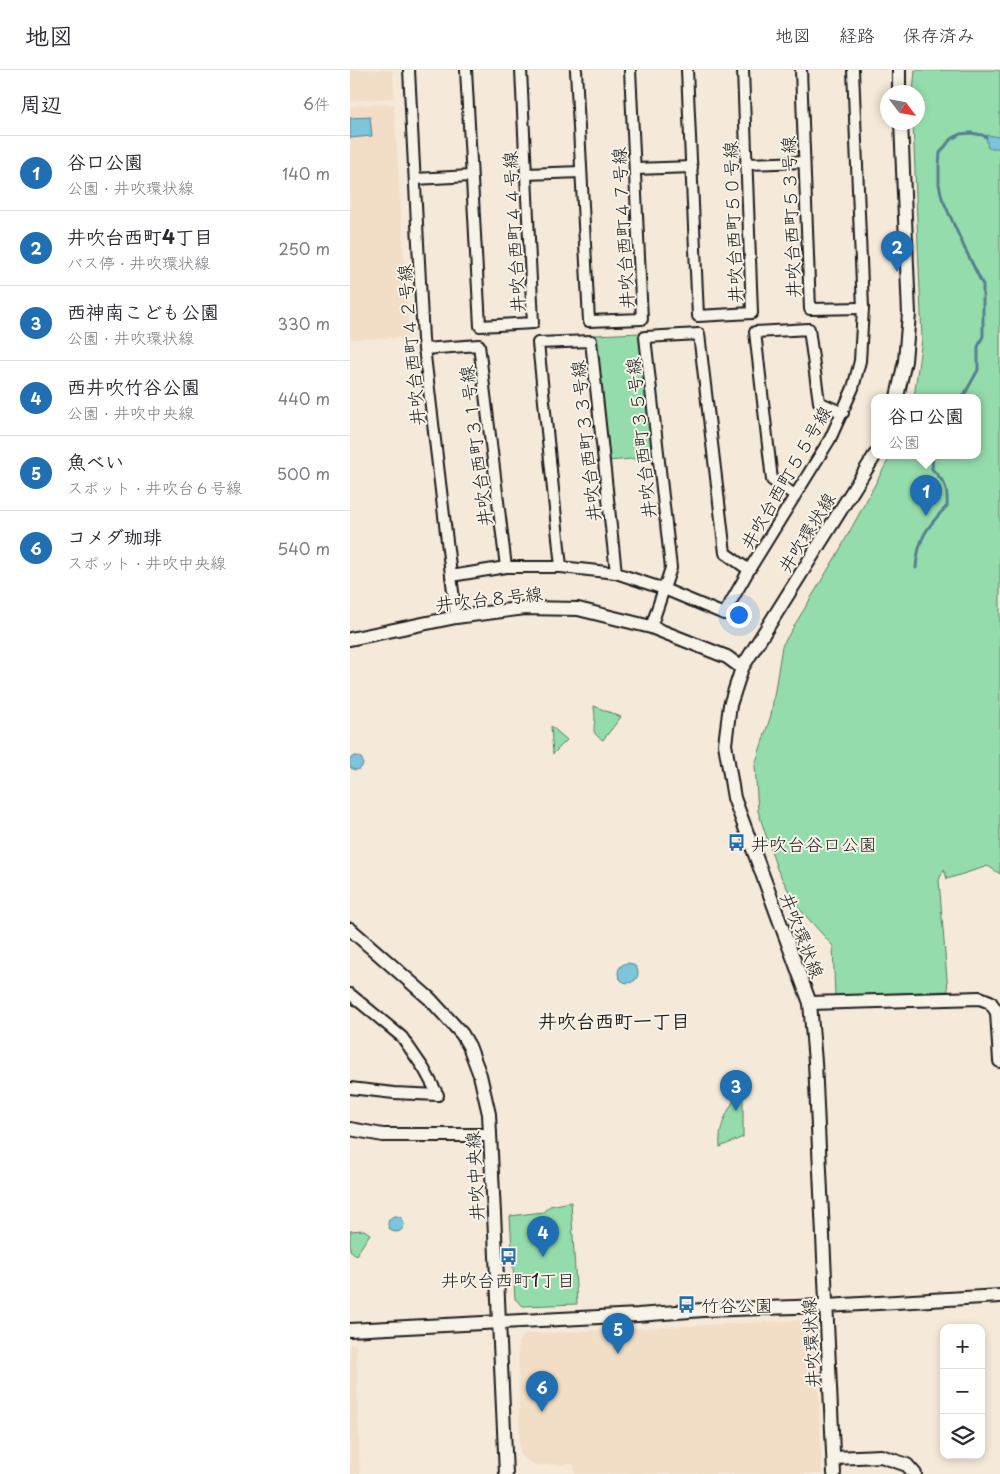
<!DOCTYPE html>
<html lang="ja">
<meta charset="utf-8">
<style>
:root{--surface:#fff;--page:#f7f7f7;--text:#2b2b33;--muted:#7c7c81;--line:#e1e1e2;--accent:#1f6fb2}
body{margin:0;font-family:"Playpen Sans","Klee One",sans-serif;background:var(--page);color:var(--text)}
.controls{position:absolute;right:15px;bottom:15px;display:grid;overflow:hidden;border-radius:10px;box-shadow:0 2px 8px #0003}
.controls button{width:45px;height:45px;display:grid;place-items:center;padding:0;border:0;border-bottom:1px solid var(--line);background:var(--surface);color:var(--text);font:25px sans-serif}
.compass{position:absolute;left:530px;top:15px;width:45px;height:45px;border-radius:50%;background:var(--surface);box-shadow:0 2px 8px #0003;rotate:122deg}
.you{position:absolute;left:388px;top:544px;width:18px;height:18px;margin:-12px;border:4px solid #fff;border-radius:50%;background:#1a73e8;box-shadow:0 0 0 8px #1a73e833}
.badge{display:grid;place-items:center;width:32px;height:32px;border-radius:50%;background:var(--accent);color:#fff;font-size:16px;font-weight:700}
.pin{position:absolute;translate:-50% -41px;filter:drop-shadow(0 1px 2px #0008)}
.pin::after{content:'';position:absolute;top:26px;width:18px;height:15px;background:inherit;clip-path:polygon(0 0,100% 0,50% 100%)}
.popup{position:absolute;left:521px;top:324px;width:110px;height:65px;box-sizing:border-box;display:grid;place-content:center;border-radius:10px;background:var(--surface);filter:drop-shadow(0 1px 4px #0005);font-size:16px;white-space:nowrap;color:var(--muted)}
.popup b{font-size:19px;color:var(--text)}
.popup::after{content:'';position:absolute;left:50%;top:100%;margin-left:-10px;border:10px solid transparent;border-top-color:var(--surface)}
.list{margin:0;padding:0;list-style:none}
h2{display:flex;justify-content:space-between;align-items:center;height:65px;margin:0;padding:0 20px;font-size:21px}
h2 small{font-size:16px;font-weight:400;color:var(--muted)}
.list li{display:grid;grid-template-columns:32px 1fr auto;gap:15px;align-items:center;box-sizing:border-box;height:75px;padding:0 20px;border-top:1px solid var(--line)}
.list b{display:block;font-size:19px;white-space:nowrap}
.list p{margin:0;font-size:16px;white-space:nowrap;color:var(--muted)}
.list em{font-size:16px;font-style:normal;color:var(--muted)}
.icon{flex:none;width:28px;height:28px;fill:none;stroke:currentColor;stroke-width:2;stroke-linecap:round;stroke-linejoin:round}
.map{position:relative;flex:none;width:650px;height:1404px;overflow:hidden}
header{display:flex;align-items:center;gap:30px;box-sizing:border-box;height:70px;padding:0 25px;background:var(--surface);border-bottom:1px solid var(--line)}
header strong{font-size:24px}
nav{display:flex;gap:28px;margin-inline-start:auto;font-size:18px}
main{display:flex}
aside{flex:1;background:var(--surface)}
.map>svg:first-child{display:block}
.built{fill:#f2ddc6}
.green{fill:#94dcab;stroke:#587c64}
.water{fill:#7bc5db;stroke:#55818f}
.lines{fill:none;stroke-linecap:round;stroke-linejoin:round}
.stream{stroke:#55818f;stroke-width:3}
.minor-casing{stroke:#1c1c1c;stroke-width:14}
.tertiary-casing{stroke:#1c1c1c;stroke-width:16}
.minor{stroke:#f7f3e8;stroke-width:10}
.tertiary{stroke:#f7f3e8;stroke-width:12}
.labels{text-anchor:middle;dominant-baseline:central;stroke-width:4;stroke-linejoin:round;paint-order:stroke}
.street-label{font-size:18px;fill:#1c1c1c;stroke:#f7f3e8}
.poi-label{font-size:18px;fill:#1c1c1c;stroke:#f7f3e8;text-anchor:start}
.neighbourhood-label{font-size:19px;font-weight:bold;fill:#1c1c1c;stroke:#f7f3e8}
</style>
<header>
<strong>地図</strong>
<nav><a>地図</a><a>経路</a><a>保存済み</a></nav>
</header>
<main>
<aside>
<h2>周辺<small>6件</small></h2>
<ul class="list">
<li><span class="badge">1</span><div><b>谷口公園</b><p>公園 · 井吹環状線</p></div><em>140 m</em></li>
<li><span class="badge">2</span><div><b>井吹台西町4丁目</b><p>バス停 · 井吹環状線</p></div><em>250 m</em></li>
<li><span class="badge">3</span><div><b>西神南こども公園</b><p>公園 · 井吹環状線</p></div><em>330 m</em></li>
<li><span class="badge">4</span><div><b>西井吹竹谷公園</b><p>公園 · 井吹中央線</p></div><em>440 m</em></li>
<li><span class="badge">5</span><div><b>魚べい</b><p>スポット · 井吹台６号線</p></div><em>500 m</em></li>
<li><span class="badge">6</span><div><b>コメダ珈琲</b><p>スポット · 井吹中央線</p></div><em>540 m</em></li>
</ul>
</aside>
<div class="map">
<svg width="650" height="1404" viewBox="0 0 650 1404">
<rect width="100%" height="100%" fill="#f5e9d9"/>
<filter id="ink" filterUnits="userSpaceOnUse"><feTurbulence type="fractalNoise" baseFrequency=".02" numOctaves="2"/><feDisplacementMap in="SourceGraphic" scale="10" xChannelSelector="R" yChannelSelector="G"/><feConvolveMatrix kernelMatrix="1 2 1 2 8 2 1 2 1" color-interpolation-filters="sRGB"/></filter>
<g filter="url(#ink)">
<g class="built">
<path d="M 0,0 L 43,0 L 44,28 L 0,31 Z"/>
<path d="M 44,34 L 59,267 L 0,269 L 0,37 L 11,35 Z"/>
<path d="M 456,1250 L 466,1259 L 472,1404 L 225,1404 L 224,1394 L 184,1395 L 170,1385 L 168,1272 L 176,1264 Z"/>
<path d="M 0,1274 L 6,1274 L 10,1404 L 0,1404 Z"/>
</g>
<g class="green">
<path d="M 565,0 L 650,0 L 650,804 L 638,796 L 597,809 L 594,799 L 589,810 L 598,921 L 485,926 L 483,876 L 446,835 L 427,799 L 408,741 L 405,695 L 421,645 L 432,576 L 488,483 L 541,385 L 627,385 L 627,327 L 564,327 L 572,269 L 563,53 L 568,52 L 568,22 L 563,22 Z"/>
<path d="M 291,263 L 305,387 L 258,391 L 244,265 Z"/>
<path d="M 244,636 L 271,647 L 253,670 C 241,663 244,660 245,649 C 245,644 244,640 244,636 Z"/>
<path d="M 201,656 L 217,670 L 203,684 Z"/>
<path d="M 393,1018 L 393,1067 L 370,1077 C 368,1054 380,1035 393,1018 Z"/>
<path d="M 221,1132 L 227,1234 L 173,1236 L 165,1229 L 160,1146 L 193,1142 L 200,1136 Z"/>
<path d="M 14,1160 L 20,1164 L 6,1185 L 0,1180 L 0,1161 Z"/>
</g>
<g class="water">
<path d="M 20,47 L 22,66 L 0,68 L 0,48 Z"/>
<path d="M 636,65 L 650,67 L 650,78 L 638,78 Z"/>
<circle cx="6" cy="693" r="7"/>
<circle cx="278" cy="903" r="10"/>
<circle cx="46" cy="1154" r="8"/>
</g>
<g class="lines">
<g class="stream">
<path d="M 613,327 L 628,300 L 628,277 L 633,266 L 633,215 L 614,177 L 592,128 L 589,114 L 589,96 L 590,83 L 600,70 L 610,64 L 621,63 L 632,65 L 636,67"/>
<path d="M 566,498 C 568,468 577,457 597,436 C 598,417 595,412 582,399 L 583,385"/>
</g>
<defs>
<g id="minor">
<path d="M 59,0 L 73,269 L 106,547"/>
<path d="M 116,0 L 130,256 L 183,253 L 171,0"/>
<path d="M 226,0 L 239,251 L 292,249 L 280,0"/>
<path d="M 337,0 L 348,246 L 402,243 L 393,0"/>
<path d="M 451,0 L 460,239 L 513,238"/>
<path d="M 396,94 L 454,92"/>
<path d="M 285,99 L 342,97"/>
<path d="M 176,104 L 231,102"/>
<path d="M 65,109 L 121,106"/>
<path d="M 74,279 L 129,275 L 156,497"/>
<path d="M 445,425 L 422,410 L 405,262 L 459,259 L 469,332 L 493,343"/>
<path d="M 211,497 L 188,273 L 241,271 L 266,503"/>
<path d="M 101,506 L 156,497 L 211,497 L 266,503 L 314,519 L 374,544 L 399,500 L 480,369 L 503,318 L 510,291 L 513,238 L 503,0"/>
<path d="M 301,557 L 321,498 L 295,267 L 349,264 L 375,483 L 399,500"/>
<path d="M 0,924 L 52,967 L 74,999 L 88,1025 L 44,1023 L 0,1018"/>
</g>
<g id="tertiary">
<path d="M 549,0 L 549,22"/>
<path d="M 547,327 L 555,291 L 559,244 L 551,52"/>
<path d="M 0,569 L 106,547 L 175,538 L 228,539 L 301,557 L 377,587 L 392,598"/>
<path d="M 0,859 L 80,929 L 112,964 L 119,976 L 130,1005 L 139,1044 L 145,1164 L 156,1404"/>
<path d="M 460,933 L 630,928 L 640,932 L 647,942 L 650,991"/>
<path d="M 0,1059 L 33,1065 L 140,1065"/>
<path d="M 0,1260 L 288,1245 L 353,1240 L 476,1236 L 650,1226"/>
<path d="M 484,1388 L 531,1386 L 557,1395 L 565,1404"/>
<path d="M 484,1404 L 465,992 L 460,933 L 384,728 L 375,674 L 380,635 L 392,598 L 525,385"/>
</g>
</defs>
<use href="#minor" class="minor-casing"/>
<use href="#tertiary" class="tertiary-casing"/>
<use href="#minor" class="minor"/>
<use href="#tertiary" class="tertiary"/>
</g>
</g>
<defs>
<symbol id="bus-bare" viewBox="-9 -9 18 18"><path d="M-5-6H5V4H4V6H2V4H-2V6H-4V4H-5ZM-3.5-4V0h7V-4ZM-3.5 1.2v1.5H-2V1.2ZM2 1.2v1.5H3.5V1.2Z" fill="#1f6fb2" stroke="#f7f3e8" stroke-width="2.5" paint-order="stroke"/></symbol>
</defs>
<g fill-rule="evenodd">
<use href="#bus-bare" x="374" y="760" width="25" height="25"/>
<use href="#bus-bare" x="146" y="1174" width="25" height="25"/>
<use href="#bus-bare" x="324" y="1222" width="25" height="25"/>
</g>
<g class="labels">
<g class="street-label">
<text transform="translate(440 147) rotate(-92)">井吹台西町５３号線</text>
<text transform="translate(382 152) rotate(-92)">井吹台西町５０号線</text>
<text transform="translate(272 158) rotate(-93)">井吹台西町４７号線</text>
<text transform="translate(163 162) rotate(-93)">井吹台西町４４号線</text>
<text transform="translate(60 275) rotate(-95)">井吹台西町４２号線</text>
<text transform="translate(290 368) rotate(-96)">井吹台西町３５号線</text>
<text transform="translate(235 371) rotate(-96)">井吹台西町３３号線</text>
<text transform="translate(125 376) rotate(-97)">井吹台西町３１号線</text>
<text transform="translate(435 407) rotate(-60)">井吹台西町５５号線</text>
<text transform="translate(456 462) rotate(-58)">井吹環状線</text>
<text transform="translate(139 528) rotate(-6)">井吹台８号線</text>
<text transform="translate(453 865) rotate(69)">井吹環状線</text>
<text transform="translate(124 1106) rotate(-93)">井吹中央線</text>
<text transform="translate(460 1273) rotate(-93)">井吹環状線</text>
</g>
<g class="poi-label">
<text x="401" y="773">井吹台谷口公園</text>
<text x="158" y="1209" text-anchor="middle">井吹台西町1丁目</text>
<text x="351" y="1234">竹谷公園</text>
</g>
<g class="neighbourhood-label">
<text x="264" y="950">井吹台西町一丁目</text>
</g>
</g>
</svg>
<div class="controls">
<button>+</button>
<button>−</button>
<button><svg class="icon" aria-label="layers" viewBox="0 0 24 24"><path d="M12 4l9 5-9 5-9-5zM3 14l9 5 9-5"/></svg></button>
</div>
<svg class="compass" viewBox="-18 -18 36 36"><path d="M0-13l5 13h-10z" fill="#e53935"/><path d="M0 13l5-13h-10z" fill="#7c7c81"/></svg>
<div class="you"></div>
<div class="pin badge" style="left:576px;top:446px">1</div>
<div class="popup"><b>谷口公園</b>公園</div>
<div class="pin badge" style="left:547px;top:202px">2</div>
<div class="pin badge" style="left:386px;top:1041px">3</div>
<div class="pin badge" style="left:193px;top:1187px">4</div>
<div class="pin badge" style="left:268px;top:1284px">5</div>
<div class="pin badge" style="left:192px;top:1342px">6</div>
</div>
</main>
